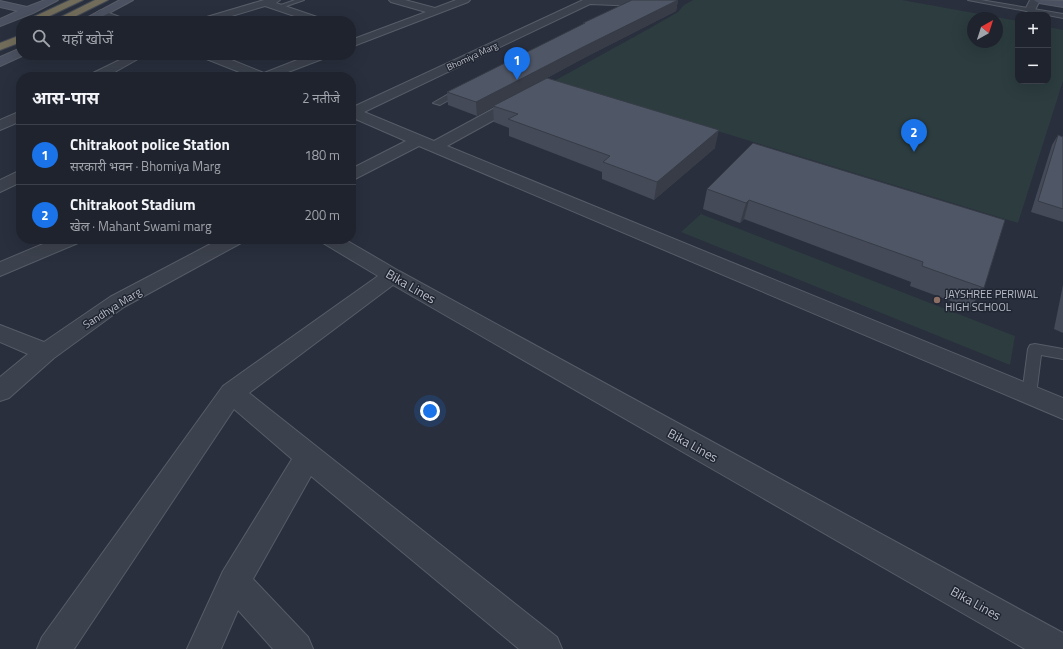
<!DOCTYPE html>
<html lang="hi">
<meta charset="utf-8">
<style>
:root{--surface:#1f232e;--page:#272b36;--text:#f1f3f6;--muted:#a1a4aa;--line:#3c404a;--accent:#1a73e8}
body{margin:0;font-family:"Titillium Web","Noto Sans Devanagari",sans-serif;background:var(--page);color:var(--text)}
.controls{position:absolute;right:12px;top:12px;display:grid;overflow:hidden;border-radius:8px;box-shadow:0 4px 16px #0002}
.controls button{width:36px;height:36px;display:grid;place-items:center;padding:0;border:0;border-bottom:1px solid var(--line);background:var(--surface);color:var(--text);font:20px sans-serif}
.compass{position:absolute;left:967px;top:12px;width:36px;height:36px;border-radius:50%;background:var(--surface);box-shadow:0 4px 16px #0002;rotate:39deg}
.you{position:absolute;left:430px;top:411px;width:14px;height:14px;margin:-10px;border:3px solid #fff;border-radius:50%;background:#1a73e8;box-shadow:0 0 0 6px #1a73e833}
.badge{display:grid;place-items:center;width:26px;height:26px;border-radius:50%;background:var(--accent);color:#fff;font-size:13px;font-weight:700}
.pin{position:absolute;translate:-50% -33px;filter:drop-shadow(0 1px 2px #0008)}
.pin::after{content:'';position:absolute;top:21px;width:14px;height:12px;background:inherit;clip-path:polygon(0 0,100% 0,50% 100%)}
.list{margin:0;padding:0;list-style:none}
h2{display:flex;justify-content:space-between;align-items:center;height:52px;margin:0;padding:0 16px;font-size:17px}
h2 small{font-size:13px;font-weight:400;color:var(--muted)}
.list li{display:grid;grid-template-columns:26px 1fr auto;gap:12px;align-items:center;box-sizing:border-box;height:60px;padding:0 16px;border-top:1px solid var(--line)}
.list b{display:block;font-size:15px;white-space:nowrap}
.list p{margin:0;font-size:13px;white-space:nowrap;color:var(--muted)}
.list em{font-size:13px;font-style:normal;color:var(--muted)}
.icon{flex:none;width:22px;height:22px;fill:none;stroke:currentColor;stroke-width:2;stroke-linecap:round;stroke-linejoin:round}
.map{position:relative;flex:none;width:1063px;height:649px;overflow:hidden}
.search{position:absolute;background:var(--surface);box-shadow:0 4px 16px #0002;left:16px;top:16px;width:340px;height:44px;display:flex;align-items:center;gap:10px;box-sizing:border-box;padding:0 14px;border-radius:16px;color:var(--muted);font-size:15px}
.panel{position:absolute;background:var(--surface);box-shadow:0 4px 16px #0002;left:16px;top:72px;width:340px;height:172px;border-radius:16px}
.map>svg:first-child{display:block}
.green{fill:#2c3c3f;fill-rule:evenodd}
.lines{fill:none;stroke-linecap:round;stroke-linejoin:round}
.lane-casing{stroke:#575d68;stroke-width:2}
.street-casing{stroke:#575d68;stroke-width:2}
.secondary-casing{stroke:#575d68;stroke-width:2}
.highway-casing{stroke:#444a55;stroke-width:2}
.lane{fill:#3c424d;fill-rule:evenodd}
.street{fill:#3c424d;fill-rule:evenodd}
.secondary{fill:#4b5160;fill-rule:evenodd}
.highway{fill:#726c5a;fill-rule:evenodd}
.wall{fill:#444a57}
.shaded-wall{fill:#373c47}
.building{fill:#4f5665;stroke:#373c47}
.education-dot{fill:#8d6e63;stroke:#212633;stroke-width:1.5}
.labels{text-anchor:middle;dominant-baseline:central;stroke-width:3;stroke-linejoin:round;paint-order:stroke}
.far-street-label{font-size:9px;fill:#b9bdc8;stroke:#212633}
.poi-label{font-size:11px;fill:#b9bdc8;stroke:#212633;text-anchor:start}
.street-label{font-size:11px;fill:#b9bdc8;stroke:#212633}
.near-street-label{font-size:13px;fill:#b9bdc8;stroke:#212633}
</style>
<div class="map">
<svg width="1063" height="649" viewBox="0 0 1063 649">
<rect width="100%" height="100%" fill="#292f3d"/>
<g class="green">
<path d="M 693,0 L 902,0 L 1018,21 L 1018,81 L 1048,81 L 1048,27 L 1063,30 L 1063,81 L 1018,223 L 554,81 L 652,27 L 678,12 L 684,5 ZM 973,18 L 997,18 L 997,42 L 973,42 Z"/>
<path d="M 701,214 L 1015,336 L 1010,365 L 681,232 Z"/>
</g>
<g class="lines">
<defs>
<g id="lane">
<path d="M 295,0 L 304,0 L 278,9 L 275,7 Z"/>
<path d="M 968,0 L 981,0 L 1063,14 L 1063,18 Z"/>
<path d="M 459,88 L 466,90 L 440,105 L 433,103 Z"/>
<path d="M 1035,344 L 1063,349 L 1063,359 L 1041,355 L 1036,395 L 1034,399 L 1029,401 L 1024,399 L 1022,395 L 1028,349 L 1030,345 Z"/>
</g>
<g id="street">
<path d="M 264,0 L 280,0 L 276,3 L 323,19 L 324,21 L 309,21 L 265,6 L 215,21 L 199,21 L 200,19 Z"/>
<path d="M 389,0 L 405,0 L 435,8 L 456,0 L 470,0 L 468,2 L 351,47 L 351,40 L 426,12 L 391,2 Z"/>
<path d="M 583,0 L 639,0 L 644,3 L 639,6 L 590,4 L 364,112 L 434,141 L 515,97 L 525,97 L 527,100 L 525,103 L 447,146 L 1063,398 L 1063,419 L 419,146 L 351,181 L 351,169 L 406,141 L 351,117 L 351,108 Z"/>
<path d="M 1030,0 L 1040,0 L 1034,12 L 1030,13 L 1025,10 Z"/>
<path d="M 101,10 L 125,19 L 126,21 C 116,21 104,21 96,13 Z"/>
<path d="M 130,55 L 145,55 L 106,77 L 90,77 L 91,74 Z"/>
<path d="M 202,55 L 219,55 L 264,73 L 310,55 L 327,55 L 325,58 L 275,77 L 252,77 L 204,58 Z"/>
<path d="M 21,111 L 21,121 L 0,130 L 0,120 Z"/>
<path d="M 21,170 L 21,182 L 0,192 L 0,180 Z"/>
<path d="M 55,239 L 80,239 L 78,243 L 0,276 L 0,262 Z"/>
<path d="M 220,239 L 243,239 L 241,243 L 124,307 L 54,358 L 9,398 L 0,401 L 0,377 L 28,354 L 0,342 L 0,325 L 44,342 L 110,297 Z"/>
<path d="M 321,239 L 344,239 L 399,271 L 1063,633 L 1063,649 L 1025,649 L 393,285 L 249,393 L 557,637 L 562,649 L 519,649 L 311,476 L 253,579 L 308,637 L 313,649 L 273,649 L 238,610 L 221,649 L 187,649 L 223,571 L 292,459 L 234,409 L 74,649 L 37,649 L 42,637 L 223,386 L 378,276 L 323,243 Z"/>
</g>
<g id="secondary">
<path d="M 45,0 L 58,0 L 33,13 L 0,26 L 0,19 L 18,11 L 0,7 L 0,1 L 27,7 Z"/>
<path d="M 120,0 L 133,0 L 94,21 L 81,21 Z"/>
<path d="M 1034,0 L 1063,1 L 1063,7 L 1039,3 Z"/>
<path d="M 21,48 L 21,55 L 24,55 L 0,66 L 0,57 Z"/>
</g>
<g id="highway">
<path d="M 70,0 L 83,0 L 39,21 L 25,21 Z"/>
<path d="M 95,0 L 108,0 L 68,20 L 60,20 L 59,18 Z"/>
<path d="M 21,35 L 21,42 L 0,50 L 0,43 Z"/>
</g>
</defs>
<use href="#lane" class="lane-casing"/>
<use href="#street" class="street-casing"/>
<use href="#secondary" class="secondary-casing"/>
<use href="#highway" class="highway-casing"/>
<use href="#lane" class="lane"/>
<use href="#street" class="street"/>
<use href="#secondary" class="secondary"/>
<use href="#highway" class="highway"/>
</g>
<g class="wall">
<path d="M 678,0 L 676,11 L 582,59 L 547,78 L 715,148 L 654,200 L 602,179 L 602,172 L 509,136 L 509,128 L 494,122 L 493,107 L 477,116 L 448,105 L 447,92 L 583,25 L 583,23 Z"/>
<path d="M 1058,135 L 1063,137 L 1063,222 L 1031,212 L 1052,145 Z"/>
<path d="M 753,143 L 984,288 L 970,308 L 910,286 L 911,282 L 744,219 L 740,223 L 703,209 L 707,189 Z"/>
<path d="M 1063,285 L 1063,333 L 1054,329 Z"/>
</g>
<g class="shaded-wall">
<path d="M 678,0 L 676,11 L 582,59 L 495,106 L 493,106 L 493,107 L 477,116 L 476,102 L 583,47 Z"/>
<path d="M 719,130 L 715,148 L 654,200 L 657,182 Z"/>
<path d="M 749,200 L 744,219 L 740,223 L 746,203 Z"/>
</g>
<g class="building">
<path d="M 632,0 L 678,0 L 583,47 L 476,102 L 447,92 L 585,23 L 583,23 Z"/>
<path d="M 547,78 L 719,130 L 657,182 L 603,162 L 610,156 L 508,119 L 518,114 L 493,106 Z"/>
<path d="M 1058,135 L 1063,137 L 1063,209 L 1038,201 Z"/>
<path d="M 753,143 L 1005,220 L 984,288 L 922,266 L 923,262 L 749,200 L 746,203 L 707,189 Z"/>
</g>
<circle class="education-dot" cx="937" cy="300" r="4"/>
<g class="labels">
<g class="far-street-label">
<text transform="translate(472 56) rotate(-25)">Bhomiya Marg</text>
</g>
<g class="poi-label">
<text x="945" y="294">JAYSHREE PERIWAL<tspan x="945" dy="13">HIGH SCHOOL</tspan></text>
</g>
<g class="street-label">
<text transform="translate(112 308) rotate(-32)">Sandhya Marg</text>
</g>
<g class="near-street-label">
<text transform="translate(411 286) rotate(30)">Bika Lines</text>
<text transform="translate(693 445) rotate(29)">Bika Lines</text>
<text transform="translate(976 603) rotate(29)">Bika Lines</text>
</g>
</g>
</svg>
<div class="controls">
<button>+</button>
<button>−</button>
</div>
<svg class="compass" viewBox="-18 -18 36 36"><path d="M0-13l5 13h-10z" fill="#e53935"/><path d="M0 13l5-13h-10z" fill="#a1a4aa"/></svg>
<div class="you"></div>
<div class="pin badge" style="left:517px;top:80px">1</div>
<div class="pin badge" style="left:914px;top:152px">2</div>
<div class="search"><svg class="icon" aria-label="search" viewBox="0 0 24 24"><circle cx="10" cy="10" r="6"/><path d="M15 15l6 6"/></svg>यहाँ खोजें</div>
<section class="panel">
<h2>आस-पास<small>2 नतीजे</small></h2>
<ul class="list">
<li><span class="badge">1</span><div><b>Chitrakoot police Station</b><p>सरकारी भवन · Bhomiya Marg</p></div><em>180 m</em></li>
<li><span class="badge">2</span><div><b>Chitrakoot Stadium</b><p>खेल · Mahant Swami marg</p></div><em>200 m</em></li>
</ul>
</section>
</div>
